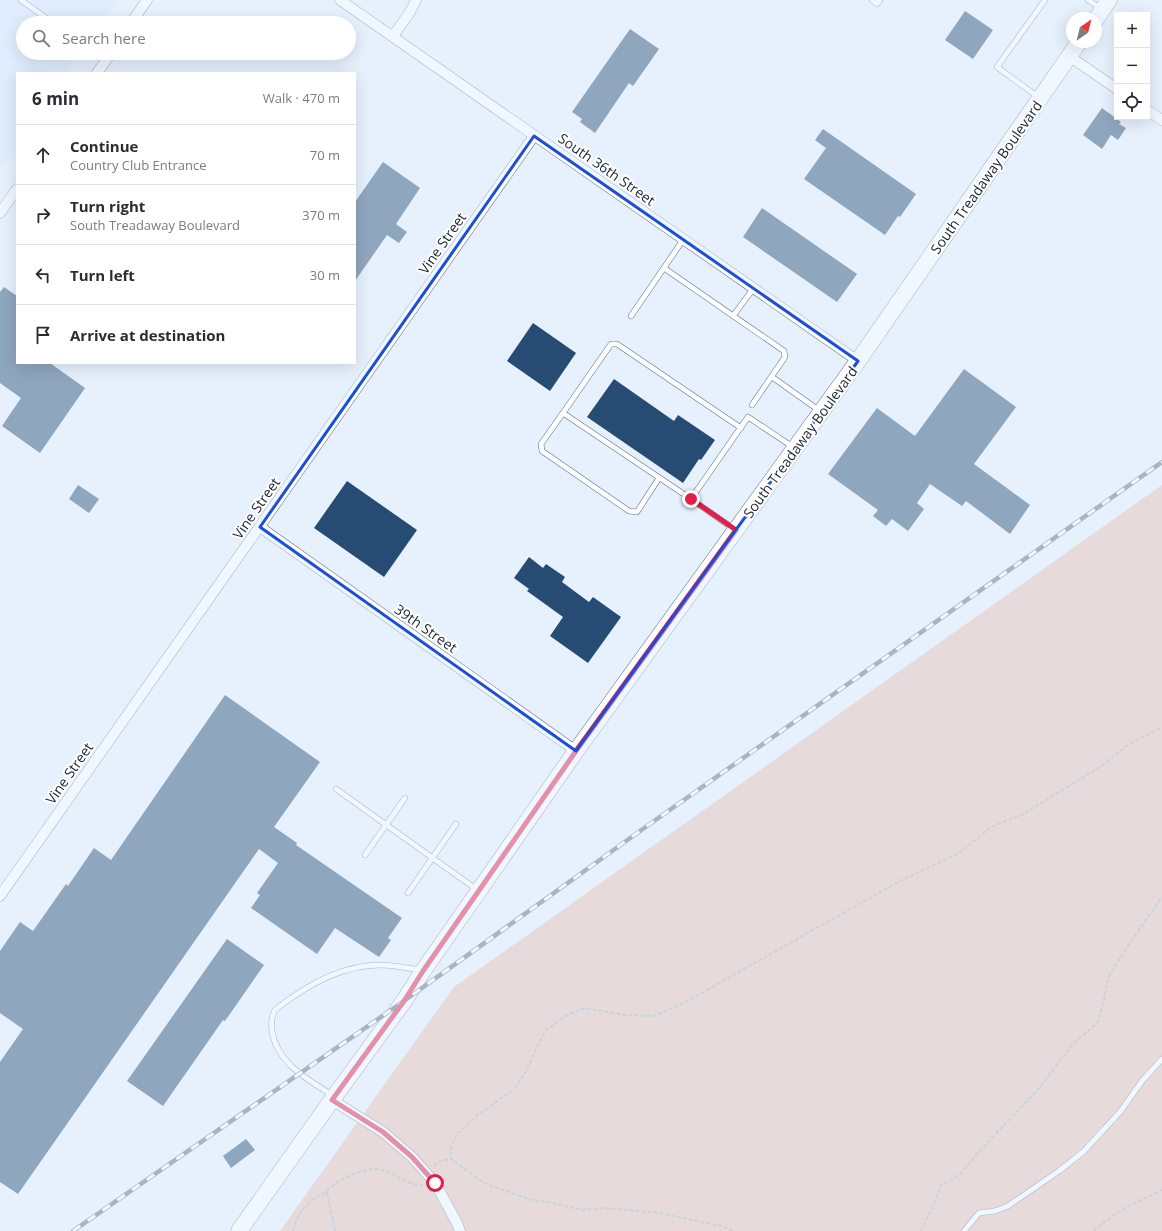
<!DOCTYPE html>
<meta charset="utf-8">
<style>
:root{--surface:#fff;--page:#f7f7f7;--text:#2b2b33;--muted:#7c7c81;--line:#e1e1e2}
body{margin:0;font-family:"Open Sans",sans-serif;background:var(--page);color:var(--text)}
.controls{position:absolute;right:12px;top:12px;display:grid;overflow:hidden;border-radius:0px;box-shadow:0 4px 16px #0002}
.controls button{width:36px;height:36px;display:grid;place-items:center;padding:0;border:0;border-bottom:1px solid var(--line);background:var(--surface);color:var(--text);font:20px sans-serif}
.compass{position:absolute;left:1066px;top:12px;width:36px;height:36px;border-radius:50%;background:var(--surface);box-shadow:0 4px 16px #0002;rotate:35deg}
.stop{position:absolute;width:12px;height:12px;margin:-9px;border:3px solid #e11d48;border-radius:50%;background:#fff}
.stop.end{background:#e11d48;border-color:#fff;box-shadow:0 1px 4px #0008}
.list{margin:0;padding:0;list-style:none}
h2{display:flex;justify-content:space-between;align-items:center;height:52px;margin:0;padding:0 16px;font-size:17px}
h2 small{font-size:13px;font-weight:400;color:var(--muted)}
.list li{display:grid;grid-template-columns:26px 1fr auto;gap:12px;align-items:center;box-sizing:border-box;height:60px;padding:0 16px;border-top:1px solid var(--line)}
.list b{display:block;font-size:15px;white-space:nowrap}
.list p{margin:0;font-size:13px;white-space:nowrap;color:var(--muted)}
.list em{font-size:13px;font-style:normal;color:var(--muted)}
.icon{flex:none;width:22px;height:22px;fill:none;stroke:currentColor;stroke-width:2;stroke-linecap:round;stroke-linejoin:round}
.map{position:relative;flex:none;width:1162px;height:1231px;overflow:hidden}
.search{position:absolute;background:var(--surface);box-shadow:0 4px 16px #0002;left:16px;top:16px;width:340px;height:44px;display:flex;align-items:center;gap:10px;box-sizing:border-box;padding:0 14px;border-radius:22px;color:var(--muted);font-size:15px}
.panel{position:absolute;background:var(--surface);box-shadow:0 4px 16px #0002;left:16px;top:72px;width:340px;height:292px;border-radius:0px}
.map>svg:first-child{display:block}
.built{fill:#d7e9ff}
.green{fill:#e7c0af}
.building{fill:#264c74}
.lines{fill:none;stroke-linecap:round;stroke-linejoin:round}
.service-casing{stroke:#586f89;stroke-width:6}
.minor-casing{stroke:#586f89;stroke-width:11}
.primary-casing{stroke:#586f89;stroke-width:17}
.path{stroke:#a6b0bc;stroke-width:2;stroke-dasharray:4 2;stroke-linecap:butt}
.service{stroke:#fff;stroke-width:5}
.minor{stroke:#fff;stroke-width:10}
.primary{stroke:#fff;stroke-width:16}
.rail-casing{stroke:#626c77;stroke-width:4.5}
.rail{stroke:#fff;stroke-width:3;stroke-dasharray:9;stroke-linecap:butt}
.route{stroke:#e11d48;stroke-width:5}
.marked{fill:none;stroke:#1d4ed8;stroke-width:3;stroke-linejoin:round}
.labels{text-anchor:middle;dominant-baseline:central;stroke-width:4;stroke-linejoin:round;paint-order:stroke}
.street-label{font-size:14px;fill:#1b2530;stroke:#fff}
</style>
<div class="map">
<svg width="1162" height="1231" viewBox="0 0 1162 1231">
<rect width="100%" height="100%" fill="#e6f1fd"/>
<path class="built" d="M 0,0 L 118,0 L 102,23 L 23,23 L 23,53 L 81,53 L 67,73 L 17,73 L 17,145 L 0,169 Z"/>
<path class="green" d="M 1162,485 L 1162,1231 L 280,1231 L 454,987 Z"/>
<g class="building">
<path d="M 965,11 L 993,30 L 973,59 L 945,40 Z"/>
<path d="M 630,29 L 659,49 L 633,86 L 629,83 L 595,133 L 580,122 L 582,119 L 572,112 Z"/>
<path d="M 1102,108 L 1121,122 L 1119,124 L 1126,128 L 1118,140 L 1111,135 L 1102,149 L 1083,135 Z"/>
<path d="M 823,129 L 916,194 L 900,217 L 898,216 L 885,235 L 804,179 L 826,148 L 815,140 Z"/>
<path d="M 383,162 L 420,188 L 396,224 L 407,232 L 399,243 L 387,235 L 355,281 L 355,202 Z"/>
<path d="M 762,208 L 857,274 L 837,302 L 743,237 Z"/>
<path d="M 4,287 L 17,296 L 17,363 L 50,363 L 85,388 L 40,453 L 2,426 L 21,398 L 0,383 L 0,292 Z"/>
<path d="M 533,323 L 576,353 L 550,391 L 507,361 Z"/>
<path d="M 964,369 L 1016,407 L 974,464 L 1030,505 L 1010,534 L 966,501 L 962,506 L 930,484 L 917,503 L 924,509 L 908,531 L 892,519 L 886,526 L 873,516 L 878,510 L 828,474 L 877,408 L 915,436 Z"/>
<path d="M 614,379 L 674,421 L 678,415 L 715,440 L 701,460 L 699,459 L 683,483 L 587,417 Z"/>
<path d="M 347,481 L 417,530 L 384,577 L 314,528 Z"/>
<path d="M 78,485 L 99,499 L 89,513 L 69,499 Z"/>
<path d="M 529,557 L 543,568 L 546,564 L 565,577 L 562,582 L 589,602 L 593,597 L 621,617 L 588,663 L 550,636 L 563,617 L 527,591 L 529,589 L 514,578 Z"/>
<path d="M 225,695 L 320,762 L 274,827 L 297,843 L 296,845 L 402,918 L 388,938 L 391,940 L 379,957 L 335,928 L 317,954 L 251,908 L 260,895 L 257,893 L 278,863 L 259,849 L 18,1194 L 0,1182 L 0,1062 L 23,1029 L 0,1013 L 0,951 L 20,922 L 33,931 L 66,884 L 68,886 L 94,848 L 111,860 Z"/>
<path d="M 227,939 L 264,965 L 225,1021 L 223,1020 L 163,1106 L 127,1081 Z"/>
<path d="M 246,1139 L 255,1150 L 231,1168 L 223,1156 Z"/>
</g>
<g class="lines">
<defs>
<g id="service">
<path d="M 21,0 L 53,23"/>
<path d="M 872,0 L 877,4 L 880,0"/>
<path d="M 1088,0 L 1100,8"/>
<path d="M 95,53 L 106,61"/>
<path d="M 1038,97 L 997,67 L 1045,0"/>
<path d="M 664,268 L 784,351 L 785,357 L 752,405"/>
<path d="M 631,316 L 683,240"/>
<path d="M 733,316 L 753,289"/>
<path d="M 772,377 L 820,411"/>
<path d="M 563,413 L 541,444 L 542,451 L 629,511 L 637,512 L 659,478"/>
<path d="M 691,499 L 563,413 L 611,344 L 617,344 L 741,428"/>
<path d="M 734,529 L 691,499 L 748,417 L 793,447"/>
<path d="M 336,789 L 476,889"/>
<path d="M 365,855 L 405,798"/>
<path d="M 408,893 L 456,824"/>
<path d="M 332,1095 C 307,1079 277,1063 272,1031 C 271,1023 271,1017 275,1010 C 305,986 341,965 380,965 C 393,965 407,968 420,970"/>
<path d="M 964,1231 L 979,1213 L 995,1211 L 1008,1206 L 1059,1171 L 1083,1152 L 1120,1112 L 1142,1081 L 1162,1059"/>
</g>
<g id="minor">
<path d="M 340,0 L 858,361"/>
<path d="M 131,23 L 147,0"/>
<path d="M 393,36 L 410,12 L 416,0"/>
<path d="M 1069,56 L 1117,89"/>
<path d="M 97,73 L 111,53"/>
<path d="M 1147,110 L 1162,120"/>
<path d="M 0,213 L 17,189"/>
<path d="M 260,527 L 576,751"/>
<path d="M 0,896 L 534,136"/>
<path d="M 332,1100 L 383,1132 L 412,1157 L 435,1183 L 457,1223 L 460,1231"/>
</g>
<g id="primary">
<path d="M 1096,19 L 1109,0"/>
<path d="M 239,1231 L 334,1097 L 404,1001 L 423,971 L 576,751 L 858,361 L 1079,42"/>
</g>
</defs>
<use href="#service" class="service-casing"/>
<use href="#minor" class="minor-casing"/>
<use href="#primary" class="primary-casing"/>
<g class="path">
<path d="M 434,1166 L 440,1161 L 451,1159"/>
<path d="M 327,1192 L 335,1231"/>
<path d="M 293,1231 C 296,1221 300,1211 308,1204 C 313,1198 320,1196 326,1192 C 329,1190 332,1186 335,1184 C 346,1176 369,1166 382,1170 C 395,1173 409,1186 422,1185"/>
<path d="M 733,1231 L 721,1226 L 660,1213 L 604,1208 L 582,1210 L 548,1202 L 532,1200 L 486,1184 L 451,1159 L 450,1150 L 457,1134 L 476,1116 L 513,1090 L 526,1072 L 536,1049 L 546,1030 L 569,1014 L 585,1008 L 624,1015 L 653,1016 L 682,1004 L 900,881 L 961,852 L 991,827 L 1023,814 L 1100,767 L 1128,745 L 1162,727"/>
<path d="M 921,1231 L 934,1204 L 940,1186 L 959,1175 L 988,1142 L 1037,1091 L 1072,1045 L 1097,1023 L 1103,1005 L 1108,978 L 1125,950 L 1162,897"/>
<path d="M 1093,1231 L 1124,1208 L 1162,1190"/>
</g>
<use href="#service" class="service"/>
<use href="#minor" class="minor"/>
<use href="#primary" class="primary"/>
<defs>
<path id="rail" d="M 73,1231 L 404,1001 L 640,831 L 1162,462"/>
</defs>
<use href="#rail" class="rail-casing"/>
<use href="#rail" class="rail"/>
</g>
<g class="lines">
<path class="route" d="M 435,1183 L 412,1157 L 383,1132 L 332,1100 L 404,1001 L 423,971 L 576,751 L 736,530 L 691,499"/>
</g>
<path d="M0 0H1162V1231H0ZM 534,136 L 858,361 L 576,751 L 260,527 Z" fill="#e6f1fd" fill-opacity=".55" fill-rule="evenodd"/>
<path class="marked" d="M 534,136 L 858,361 L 576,751 L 260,527 Z"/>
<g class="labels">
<g class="street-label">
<text transform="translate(607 169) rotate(35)">South 36th Street</text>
<text transform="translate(986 177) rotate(-55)">South Treadaway Boulevard</text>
<text transform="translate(442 243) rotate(-55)">Vine Street</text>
<text transform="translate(800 442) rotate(-54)">South Treadaway Boulevard</text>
<text transform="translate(256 508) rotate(-55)">Vine Street</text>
<text transform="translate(426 628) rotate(35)">39th Street</text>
<text transform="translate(69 773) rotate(-55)">Vine Street</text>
</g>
</g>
</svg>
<div class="controls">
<button>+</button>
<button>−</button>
<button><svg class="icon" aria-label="locate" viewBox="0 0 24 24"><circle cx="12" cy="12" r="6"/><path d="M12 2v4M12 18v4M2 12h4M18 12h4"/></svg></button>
</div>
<svg class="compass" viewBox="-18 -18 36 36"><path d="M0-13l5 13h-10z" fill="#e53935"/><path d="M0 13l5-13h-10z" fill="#7c7c81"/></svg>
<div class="stop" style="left:435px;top:1183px"></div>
<div class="stop end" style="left:691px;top:499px"></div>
<div class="search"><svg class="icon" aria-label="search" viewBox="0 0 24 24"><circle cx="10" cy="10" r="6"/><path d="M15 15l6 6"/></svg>Search here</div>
<section class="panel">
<h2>6 min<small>Walk · 470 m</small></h2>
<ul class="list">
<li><svg class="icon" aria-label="ahead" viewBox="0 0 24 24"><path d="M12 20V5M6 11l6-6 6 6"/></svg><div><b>Continue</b><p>Country Club Entrance</p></div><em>70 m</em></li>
<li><svg class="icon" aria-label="right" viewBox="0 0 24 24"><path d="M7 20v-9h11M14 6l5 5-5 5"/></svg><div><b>Turn right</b><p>South Treadaway Boulevard</p></div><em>370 m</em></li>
<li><svg class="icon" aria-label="left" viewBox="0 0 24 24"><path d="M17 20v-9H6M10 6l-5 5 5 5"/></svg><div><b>Turn left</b></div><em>30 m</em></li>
<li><svg class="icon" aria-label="arrive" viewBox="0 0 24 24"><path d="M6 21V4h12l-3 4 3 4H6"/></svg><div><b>Arrive at destination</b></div></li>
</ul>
</section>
</div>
